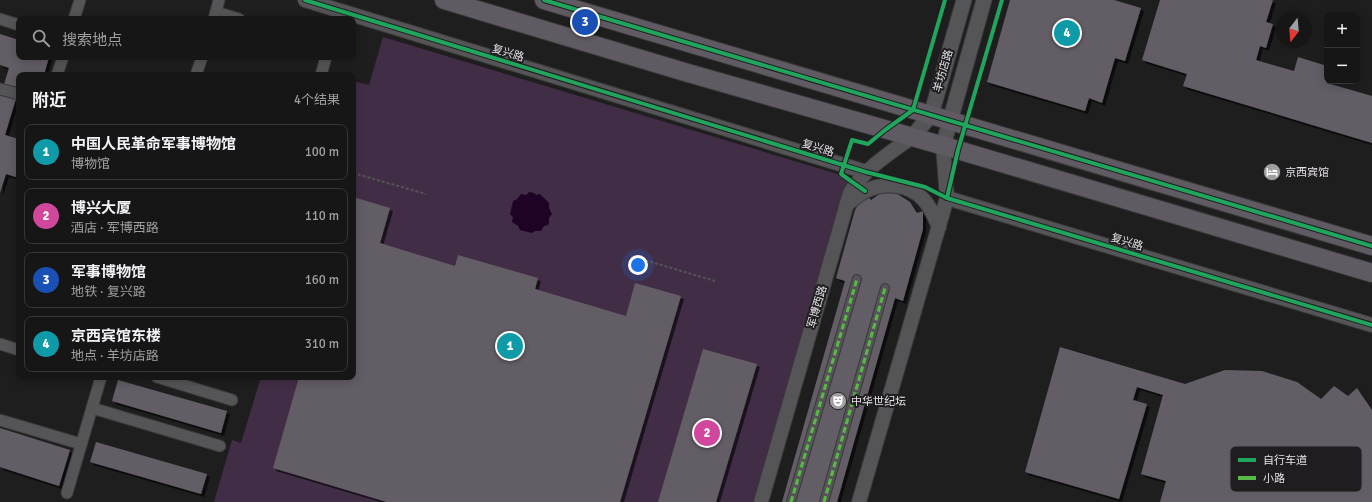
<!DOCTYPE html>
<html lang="zh">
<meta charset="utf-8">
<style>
:root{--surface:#171617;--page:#242324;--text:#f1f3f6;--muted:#9e9fa1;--line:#363536;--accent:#a09ea0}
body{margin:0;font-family:Signika,"Noto Sans SC",sans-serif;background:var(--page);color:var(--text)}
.controls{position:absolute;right:12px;top:12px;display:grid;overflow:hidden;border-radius:8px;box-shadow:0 2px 10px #0003}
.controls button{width:36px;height:36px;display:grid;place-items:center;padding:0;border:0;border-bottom:1px solid var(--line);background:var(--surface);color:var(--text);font:20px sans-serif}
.compass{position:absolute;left:1276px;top:12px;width:36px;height:36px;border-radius:50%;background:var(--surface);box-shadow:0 2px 10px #0003;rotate:196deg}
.you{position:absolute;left:638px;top:265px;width:14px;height:14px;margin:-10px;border:3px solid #fff;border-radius:50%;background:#1a73e8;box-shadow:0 0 0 6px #1a73e833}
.badge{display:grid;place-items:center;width:26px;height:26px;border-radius:50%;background:var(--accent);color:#fff;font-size:13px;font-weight:700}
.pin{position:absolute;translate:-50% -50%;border:2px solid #fff;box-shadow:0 1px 4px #0006}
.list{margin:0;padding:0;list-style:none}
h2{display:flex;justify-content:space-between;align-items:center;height:52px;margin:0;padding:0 16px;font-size:17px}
h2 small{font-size:13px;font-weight:400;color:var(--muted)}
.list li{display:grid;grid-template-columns:26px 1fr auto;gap:12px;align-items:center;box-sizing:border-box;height:56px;margin:0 8px 8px;padding:0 8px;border:1px solid var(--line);border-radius:8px}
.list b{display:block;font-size:15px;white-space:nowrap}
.list p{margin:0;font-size:13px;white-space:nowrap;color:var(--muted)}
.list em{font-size:13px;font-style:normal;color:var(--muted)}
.icon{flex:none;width:22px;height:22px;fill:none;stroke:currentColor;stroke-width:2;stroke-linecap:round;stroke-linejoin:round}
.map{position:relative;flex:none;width:1372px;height:502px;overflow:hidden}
.search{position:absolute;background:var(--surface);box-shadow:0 2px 10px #0003;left:16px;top:16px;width:340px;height:44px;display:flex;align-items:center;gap:10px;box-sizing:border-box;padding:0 14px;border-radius:8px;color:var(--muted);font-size:15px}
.panel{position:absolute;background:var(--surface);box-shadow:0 2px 10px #0003;left:16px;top:72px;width:340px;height:308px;border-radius:8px}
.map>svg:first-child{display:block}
.green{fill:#412e46}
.water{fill:#1e0326}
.building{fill:#645d66;filter:url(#shadow)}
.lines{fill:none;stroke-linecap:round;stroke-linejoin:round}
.pedestrian-casing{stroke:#393839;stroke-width:10}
.minor-casing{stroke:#393839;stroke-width:13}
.tertiary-casing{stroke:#393839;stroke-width:16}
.secondary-casing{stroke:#393839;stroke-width:17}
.trunk-casing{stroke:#393839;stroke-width:20}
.path{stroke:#555455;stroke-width:2;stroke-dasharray:3 2;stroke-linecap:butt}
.pedestrian{stroke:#555456;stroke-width:8}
.minor{stroke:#555456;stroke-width:11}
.tertiary{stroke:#555456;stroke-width:14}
.secondary{stroke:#555456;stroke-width:15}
.trunk{stroke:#605a62;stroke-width:18}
.quiet{stroke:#58b947;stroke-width:3;stroke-dasharray:6 3;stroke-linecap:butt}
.cycleway-casing{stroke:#1f1d20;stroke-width:6}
.cycleway{stroke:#20a55d;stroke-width:4}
.labels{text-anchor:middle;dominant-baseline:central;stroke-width:4;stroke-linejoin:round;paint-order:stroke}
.street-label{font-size:11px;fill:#e5e3e5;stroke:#1f1d20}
.poi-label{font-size:11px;fill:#e5e3e5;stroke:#1f1d20;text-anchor:start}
.key{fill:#1f1d20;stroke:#5a585b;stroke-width:1}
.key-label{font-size:11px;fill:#e5e3e5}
</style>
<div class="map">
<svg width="1372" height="502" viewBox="0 0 1372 502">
<defs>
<filter id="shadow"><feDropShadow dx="3" dy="3" stdDeviation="0" flood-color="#0009"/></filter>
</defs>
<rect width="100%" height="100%" fill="#1f1e1f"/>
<path class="green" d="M 383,37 L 854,179 L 756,502 L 214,502 L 232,440 L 241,443 L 261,377 L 353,377 L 353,81 L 369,85 Z"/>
<path class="water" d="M 529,192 L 534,193 L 536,195 L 540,194 L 549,203 L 549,208 L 552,214 L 549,218 L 549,223 L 548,225 L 544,226 L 541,231 L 535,231 L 532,233 L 520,230 L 518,226 L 512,222 L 513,217 L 510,214 L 513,201 L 517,199 L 521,194 L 526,195 Z"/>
<g class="building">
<path d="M 1010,0 L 1114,0 L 1141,8 L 1125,61 L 1115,58 L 1102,103 L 1089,98 L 1085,111 L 987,82 Z"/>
<path d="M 1160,0 L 1273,0 L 1266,22 L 1273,24 L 1266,48 L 1260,46 L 1256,60 L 1294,71 L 1298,57 L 1327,66 L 1327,83 L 1372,96 L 1372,143 L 1183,86 L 1187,74 L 1142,60 Z"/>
<path d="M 0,34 L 19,40 L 19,57 L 49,57 L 44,75 L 19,75 L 19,89 L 5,135 L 19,139 L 19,178 L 6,174 L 0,193 L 0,97 L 9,68 L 0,65 Z"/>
<path d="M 881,193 L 896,193 L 910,202 L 917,213 L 923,211 L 923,229 L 903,301 L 895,298 L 837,502 L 782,502 L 845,281 L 836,278 L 855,210 L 860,201 L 867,196 L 871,200 Z"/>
<path d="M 353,197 L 390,208 L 380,243 L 455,266 L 458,255 L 538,278 L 535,289 L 626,316 L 635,283 L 681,296 L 620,502 L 387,502 L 273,468 L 299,377 L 353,377 Z"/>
<path d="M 1060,347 L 1185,384 L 1225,370 L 1262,371 L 1297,382 L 1321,399 L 1334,386 L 1348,396 L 1357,388 L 1372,410 L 1372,502 L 1160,502 L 1166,481 L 1141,474 L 1163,395 L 1137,387 L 1133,400 L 1147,404 L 1119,499 L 1025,472 Z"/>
<path d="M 703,349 L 757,364 L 716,502 L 658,502 Z"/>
<path d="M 118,380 L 227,411 L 221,433 L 112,401 Z"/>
<path d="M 0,428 L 70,450 L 59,486 L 0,467 Z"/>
<path d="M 96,442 L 207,474 L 201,494 L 90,462 Z"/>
</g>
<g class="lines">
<defs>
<g id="pedestrian">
<path d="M 791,502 L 857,279"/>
<path d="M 824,502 L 885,288"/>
</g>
<g id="minor">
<path d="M 216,12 L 239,19"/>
<path d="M 0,19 L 19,25"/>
<path d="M 74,19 L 80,0"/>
<path d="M 214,19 L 219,0"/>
<path d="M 57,75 L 63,57"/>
<path d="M 196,75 L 202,57"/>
<path d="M 321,75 L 326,57"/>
<path d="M 0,89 L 19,94"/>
<path d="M 0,344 L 19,350"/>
<path d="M 157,377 L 232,400"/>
<path d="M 92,408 L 220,446"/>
<path d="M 0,420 L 81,444"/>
<path d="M 67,493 L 101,377"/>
</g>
<g id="tertiary">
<path d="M 305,0 L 866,172"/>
<path d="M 947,198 L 1372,325"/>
<path d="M 846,205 C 852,201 857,195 864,192 C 882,182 909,183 924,200 C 931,208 935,218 939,227"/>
<path d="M 761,502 L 850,193 C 864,169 890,153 912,137"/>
<path d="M 859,502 L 947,198 L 943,146"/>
</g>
<g id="secondary">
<path d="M 912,137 L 931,115 L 964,0"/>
<path d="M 943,146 L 984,0"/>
</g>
<g id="trunk">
<path d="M 444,0 L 688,73 L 958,150 L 1372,273"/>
<path d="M 544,0 L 1372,246"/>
</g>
</defs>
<use href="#pedestrian" class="pedestrian-casing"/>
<use href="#minor" class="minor-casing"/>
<use href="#tertiary" class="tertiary-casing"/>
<use href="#secondary" class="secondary-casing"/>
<use href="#trunk" class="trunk-casing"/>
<g class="path">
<path d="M 353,173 L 426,194"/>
<path d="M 631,256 L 715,281"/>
</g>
<use href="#pedestrian" class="pedestrian"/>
<use href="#minor" class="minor"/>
<use href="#tertiary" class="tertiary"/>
<use href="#secondary" class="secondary"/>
<use href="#trunk" class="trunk"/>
<g class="quiet">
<path d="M 791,502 L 857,279"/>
<path d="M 824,502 L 885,288"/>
</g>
<defs>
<g id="cycleway">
<path d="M 305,0 L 866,172 L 925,187 L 947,198 L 1372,325"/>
<path d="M 544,0 L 1372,246"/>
<path d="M 865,191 L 841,174 L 852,140 L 868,144 L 885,130 L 913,110 L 945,0"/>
<path d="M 947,198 L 958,150 L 1002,0"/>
</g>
</defs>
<use href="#cycleway" class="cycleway-casing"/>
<use href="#cycleway" class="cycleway"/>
</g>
<defs>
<symbol id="hotel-disc" viewBox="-11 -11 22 22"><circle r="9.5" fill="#a09ea0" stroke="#1f1d20"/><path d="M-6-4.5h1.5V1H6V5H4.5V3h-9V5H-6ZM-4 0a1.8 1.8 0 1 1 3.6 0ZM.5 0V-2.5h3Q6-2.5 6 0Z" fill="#fff"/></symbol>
<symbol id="theatre-disc" viewBox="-11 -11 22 22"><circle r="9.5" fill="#a09ea0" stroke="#1f1d20"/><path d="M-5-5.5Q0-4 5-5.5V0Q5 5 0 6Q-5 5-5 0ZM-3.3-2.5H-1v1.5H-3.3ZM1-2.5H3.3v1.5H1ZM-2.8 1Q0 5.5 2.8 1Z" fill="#fff"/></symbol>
</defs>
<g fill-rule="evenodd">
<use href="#hotel-disc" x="1262" y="162" width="20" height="20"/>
<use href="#theatre-disc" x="828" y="391" width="20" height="20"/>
</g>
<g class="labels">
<g class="street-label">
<text transform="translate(508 53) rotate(17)">复兴路</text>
<text transform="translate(943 71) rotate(-74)">羊坊店路</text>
<text transform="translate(818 148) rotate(17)">复兴路</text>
<text transform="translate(1127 242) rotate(17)">复兴路</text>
<text transform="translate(817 307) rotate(-74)">军博西路</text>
</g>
<g class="poi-label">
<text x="1285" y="172">京西宾馆</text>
<text x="851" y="401">中华世纪坛</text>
</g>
</g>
<rect x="1230" y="446" width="132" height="46" rx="6" class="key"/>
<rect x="1238" y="458" width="18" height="4" fill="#20a55d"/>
<rect x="1238" y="476" width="18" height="4" fill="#58b947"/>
<g class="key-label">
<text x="1263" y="464">自行车道</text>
<text x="1263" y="482">小路</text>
</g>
</svg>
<div class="controls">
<button>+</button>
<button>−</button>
</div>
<svg class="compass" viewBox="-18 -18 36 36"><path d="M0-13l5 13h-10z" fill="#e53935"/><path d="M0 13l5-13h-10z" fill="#9e9fa1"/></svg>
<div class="you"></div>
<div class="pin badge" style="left:510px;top:346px;background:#0f9aa8">1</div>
<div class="pin badge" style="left:707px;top:433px;background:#d1479c">2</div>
<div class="pin badge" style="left:585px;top:22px;background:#1a4fb4">3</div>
<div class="pin badge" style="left:1067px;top:33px;background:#0f9aa8">4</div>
<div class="search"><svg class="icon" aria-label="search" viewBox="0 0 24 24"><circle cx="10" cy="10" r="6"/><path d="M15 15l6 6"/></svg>搜索地点</div>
<section class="panel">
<h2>附近<small>4个结果</small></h2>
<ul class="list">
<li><span class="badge" style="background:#0f9aa8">1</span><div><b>中国人民革命军事博物馆</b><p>博物馆</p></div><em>100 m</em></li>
<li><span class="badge" style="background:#d1479c">2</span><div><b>博兴大厦</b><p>酒店 · 军博西路</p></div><em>110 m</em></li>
<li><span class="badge" style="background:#1a4fb4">3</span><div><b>军事博物馆</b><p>地铁 · 复兴路</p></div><em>160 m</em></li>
<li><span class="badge" style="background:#0f9aa8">4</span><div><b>京西宾馆东楼</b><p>地点 · 羊坊店路</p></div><em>310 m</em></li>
</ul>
</section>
</div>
